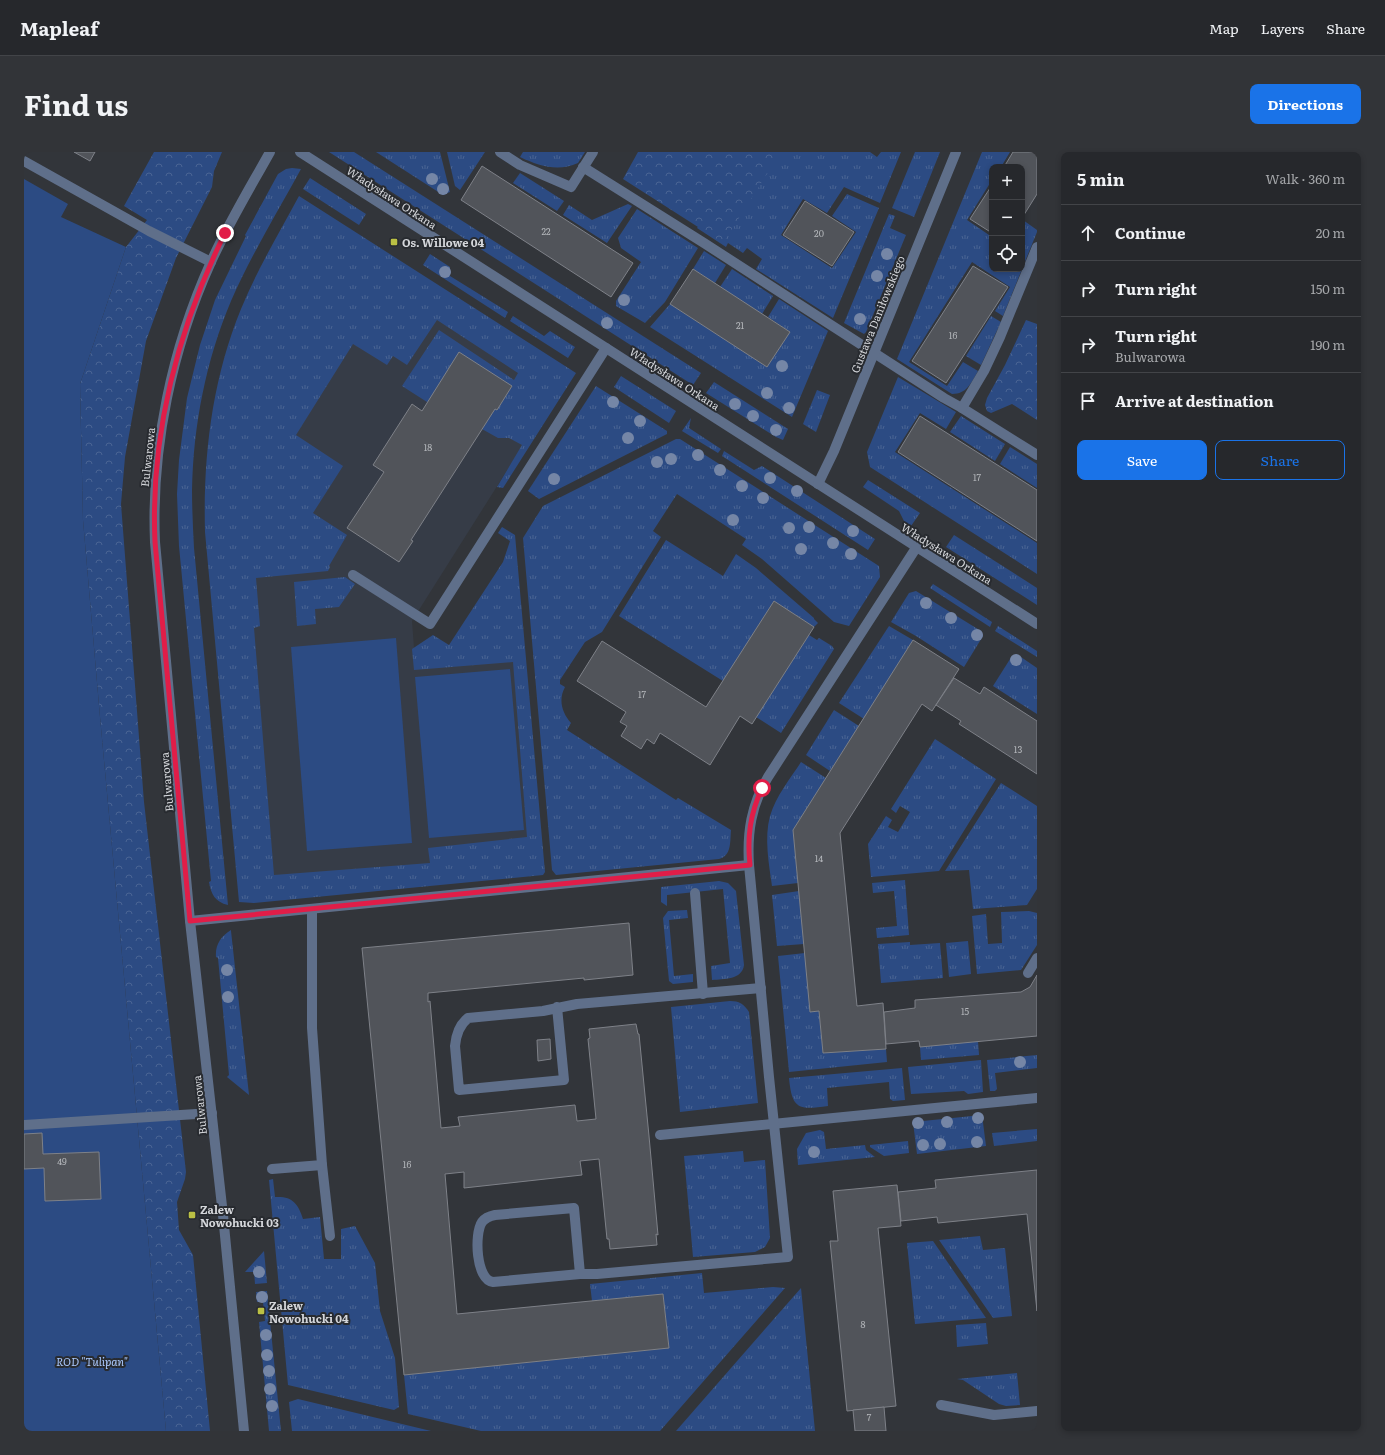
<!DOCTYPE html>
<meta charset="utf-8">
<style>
:root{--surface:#26282c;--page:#323438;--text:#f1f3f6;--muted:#a4a6a9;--line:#424448;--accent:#1a73e8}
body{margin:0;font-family:Literata,serif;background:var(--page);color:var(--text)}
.controls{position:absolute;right:12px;top:12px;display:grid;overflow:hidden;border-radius:8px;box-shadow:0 2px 6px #0003}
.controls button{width:36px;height:36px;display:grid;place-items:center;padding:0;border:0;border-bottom:1px solid var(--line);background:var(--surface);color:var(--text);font:20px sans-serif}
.stop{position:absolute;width:12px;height:12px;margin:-9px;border:3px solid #e11d48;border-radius:50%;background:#fff}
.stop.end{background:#e11d48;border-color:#fff;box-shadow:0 1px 4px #0008}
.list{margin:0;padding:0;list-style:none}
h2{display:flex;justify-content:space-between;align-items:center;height:52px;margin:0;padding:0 16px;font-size:17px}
h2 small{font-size:13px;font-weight:400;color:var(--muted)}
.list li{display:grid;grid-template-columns:26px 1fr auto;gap:12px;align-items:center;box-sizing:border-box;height:56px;padding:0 16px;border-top:1px solid var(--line)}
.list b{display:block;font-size:15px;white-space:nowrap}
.list p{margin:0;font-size:13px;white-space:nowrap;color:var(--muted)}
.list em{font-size:13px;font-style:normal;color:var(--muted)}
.actions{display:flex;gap:8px;padding:12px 16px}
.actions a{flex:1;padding:9px 0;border:1px solid var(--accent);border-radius:8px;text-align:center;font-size:14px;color:var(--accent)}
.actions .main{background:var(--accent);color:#fff}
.icon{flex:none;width:22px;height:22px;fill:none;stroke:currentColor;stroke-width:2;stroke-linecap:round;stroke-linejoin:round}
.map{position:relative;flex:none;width:1013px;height:1279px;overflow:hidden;border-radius:8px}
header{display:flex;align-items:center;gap:24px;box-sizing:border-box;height:56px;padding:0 20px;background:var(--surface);border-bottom:1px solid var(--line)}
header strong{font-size:19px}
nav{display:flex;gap:22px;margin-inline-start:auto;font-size:14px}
.intro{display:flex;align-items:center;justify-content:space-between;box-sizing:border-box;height:96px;padding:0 24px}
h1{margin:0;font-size:28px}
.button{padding:10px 18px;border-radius:8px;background:var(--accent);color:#fff;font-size:14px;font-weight:700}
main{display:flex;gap:24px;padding:0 24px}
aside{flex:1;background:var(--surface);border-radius:8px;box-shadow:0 2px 6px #0003}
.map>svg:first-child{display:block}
.built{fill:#363c47}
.grass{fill:url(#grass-tufts)}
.forest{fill:url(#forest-crowns)}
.garden{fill:#2c4b83}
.building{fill:#51545a;stroke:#7e8188}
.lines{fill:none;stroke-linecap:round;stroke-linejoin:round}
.minor{stroke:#5f6f8a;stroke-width:10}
.tree{fill:#7586a6}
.route{stroke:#e11d48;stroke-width:5}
.poi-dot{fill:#bbc044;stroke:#282b30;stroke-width:1.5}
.labels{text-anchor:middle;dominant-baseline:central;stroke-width:4;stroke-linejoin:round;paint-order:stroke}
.number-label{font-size:9px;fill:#b3b6ba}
.street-label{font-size:11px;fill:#d4d6da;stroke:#282b30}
.poi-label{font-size:11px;font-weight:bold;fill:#d4d6da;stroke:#282b30;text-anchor:start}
.park-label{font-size:11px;font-style:italic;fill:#abc9fe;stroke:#282b30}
</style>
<header>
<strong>Mapleaf</strong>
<nav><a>Map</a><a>Layers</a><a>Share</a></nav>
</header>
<div class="intro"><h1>Find us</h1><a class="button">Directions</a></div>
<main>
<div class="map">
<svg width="1013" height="1279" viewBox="0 0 1013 1279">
<defs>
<pattern id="grass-tufts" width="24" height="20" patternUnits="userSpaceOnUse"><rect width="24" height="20" fill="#2c4b83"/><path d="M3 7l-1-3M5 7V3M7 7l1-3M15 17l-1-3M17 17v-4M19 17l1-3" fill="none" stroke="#4a6494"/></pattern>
<pattern id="forest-crowns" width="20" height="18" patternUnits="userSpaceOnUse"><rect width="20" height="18" fill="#2c4b83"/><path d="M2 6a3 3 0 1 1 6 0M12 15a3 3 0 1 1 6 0" fill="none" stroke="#4a6494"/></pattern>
</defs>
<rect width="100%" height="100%" fill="#32353a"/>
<path class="built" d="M 283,61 L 542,225 L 388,469 L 391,509 L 493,500 L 512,704 L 230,731 L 198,422 Z"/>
<g class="grass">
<path d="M 305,0 L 330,0 L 677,221 L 669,233 Z"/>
<path d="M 352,0 L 416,0 L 426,40 L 419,43 Z"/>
<path d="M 423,0 L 461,0 L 436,38 L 431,34 Z"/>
<path d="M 499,0 L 561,0 L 554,11 C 534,20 515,14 496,5 Z"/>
<path d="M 722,0 L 846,0 L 853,5 L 857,0 L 877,0 L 856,51 L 820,35 L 803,61 L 779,47 L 757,83 L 808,116 L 832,80 L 808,64 L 823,42 L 855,56 L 809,166 L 732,117 L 738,107 L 723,96 L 719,101 L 704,91 L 702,95 L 673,76 L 704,31 Z"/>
<path d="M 891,0 L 916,0 L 890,65 L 868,56 Z"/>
<path d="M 958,0 L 986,0 L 977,15 L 968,15 L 968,28 L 943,68 L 968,85 L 968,117 L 998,117 L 999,68 L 1013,78 L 1013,80 L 979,164 L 971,159 L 986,135 L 948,110 L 885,210 L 923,234 L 939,210 L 954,219 C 947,231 943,242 928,242 L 873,207 Z"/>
<path d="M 268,16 L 277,17 C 253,61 227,103 207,149 C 182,208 169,274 168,338 C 168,357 169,377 170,396 L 204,753 C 191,750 187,742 185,730 L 187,729 L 155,394 L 153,342 L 155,308 L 163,246 L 176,193 L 191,148 L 222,84 L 221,83 L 254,22 L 262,17 Z"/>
<path d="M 496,21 L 540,49 L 533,59 L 489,31 Z"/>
<path d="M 286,26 L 342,62 L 335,73 L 279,37 Z"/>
<path d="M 275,44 L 552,221 L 479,336 L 473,335 L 498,293 L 485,286 L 474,286 L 458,277 L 471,257 L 473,258 L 488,234 L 403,250 L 378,234 L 415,178 L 490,228 L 494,221 L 413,168 L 383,213 L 369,204 L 363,213 L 329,192 L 272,283 L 319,314 L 289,361 L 323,383 L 305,414 L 306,415 L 304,419 L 232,426 L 236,474 L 230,476 L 250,723 L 406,711 L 404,696 L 503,685 L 489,510 L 390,518 L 388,497 L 409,483 L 425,493 L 479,410 L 486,389 L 474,381 L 478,375 L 491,383 L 521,720 L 519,723 L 230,751 L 215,750 L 181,380 C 179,304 188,228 217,157 C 233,118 255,81 275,44 Z"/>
<path d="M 604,52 L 608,54 L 583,91 L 539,63 L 545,53 L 568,68 Z"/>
<path d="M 613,57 L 674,96 L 641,150 L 621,171 L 592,154 L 592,149 L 617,110 L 597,96 L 594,86 Z"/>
<path d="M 865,62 L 871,64 L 866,76 L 882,83 L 842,180 L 840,182 L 820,171 Z"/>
<path d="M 680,99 L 702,113 L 691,131 L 669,117 Z"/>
<path d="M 406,102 L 426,115 L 426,124 L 484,160 L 481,166 L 399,113 Z"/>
<path d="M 708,117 L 749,144 L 738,162 L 696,135 Z"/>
<path d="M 755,147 L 804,179 L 768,265 L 626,175 L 646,152 L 743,215 L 766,180 L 744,165 Z"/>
<path d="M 489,164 L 520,184 L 526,179 L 551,195 L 544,206 L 486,169 Z"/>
<path d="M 967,164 L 977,170 L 957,213 L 942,204 Z"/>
<path d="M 597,224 L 652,259 L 645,271 L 590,235 Z"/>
<path d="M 874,225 L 932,260 L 922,277 L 896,261 L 871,300 L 1013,391 L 1013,422 L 846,315 L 843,300 Z"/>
<path d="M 690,230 L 764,277 L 759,288 L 752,285 L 682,241 Z"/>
<path d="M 572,234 L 643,279 L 643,282 L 515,347 L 504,339 Z"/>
<path d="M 793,238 L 806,243 L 792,280 L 779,272 Z"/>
<path d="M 937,264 L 981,292 L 971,309 L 926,280 Z"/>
<path d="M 667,266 L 665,276 L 697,297 L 694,301 L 658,279 Z"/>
<path d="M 652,287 L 656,287 L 855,414 L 856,425 L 825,474 L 810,470 L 738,407 L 718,393 L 722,387 L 653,342 L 629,379 L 637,385 L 578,480 L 561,490 L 536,528 L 536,532 L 541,535 C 534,548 538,561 547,571 L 543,578 L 652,648 L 654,646 L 707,678 C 706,688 708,704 695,707 L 532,723 L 528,718 L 499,386 L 519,354 Z"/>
<path d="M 986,295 L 1013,312 L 1013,336 L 976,312 Z"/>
<path d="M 700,299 L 730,318 L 738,314 L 851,387 L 844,398 L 698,304 Z"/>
<path d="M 844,328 L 896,361 L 887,374 L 881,371 L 875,359 L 839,335 Z"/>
<path d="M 930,383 L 1013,436 L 1013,453 L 922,395 Z"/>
<path d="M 642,388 L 699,424 L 712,402 L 732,416 L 790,466 L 790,467 L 794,471 L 790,475 L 750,449 L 699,529 L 595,464 Z"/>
<path d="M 321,425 L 331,432 L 315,455 L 291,457 L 292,472 L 273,474 L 270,430 Z"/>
<path d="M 909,432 L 968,470 L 966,475 L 906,436 Z"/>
<path d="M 892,439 L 957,479 L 959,484 L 940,515 L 892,484 L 867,470 L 885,441 Z"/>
<path d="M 865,474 L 889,488 L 840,567 L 815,551 Z"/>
<path d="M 974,474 L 1013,499 L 1013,505 L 971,479 Z"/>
<path d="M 785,483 L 793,488 L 795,486 L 808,494 L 810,497 L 757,581 L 732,565 Z"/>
<path d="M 994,503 L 1013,516 L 1013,562 L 969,534 L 988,504 Z"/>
<path d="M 810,558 L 835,574 L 806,619 L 782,603 Z"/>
<path d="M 911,587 L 972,627 L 915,719 L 847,725 L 844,692 L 862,664 L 868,668 L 864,675 L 874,680 L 886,660 L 876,654 L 872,661 L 867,657 Z"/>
<path d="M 777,610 L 802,626 L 769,678 L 774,731 L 748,734 C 745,712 740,686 746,664 C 752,644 766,627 777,610 Z"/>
<path d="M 977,631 L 1013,654 L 1013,737 L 1003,753 L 949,757 L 945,718 L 921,719 Z"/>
<path d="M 881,728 L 885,783 L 853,786 L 852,776 L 873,774 L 870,739 L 849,741 L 848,731 Z"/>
<path d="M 695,729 L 704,731 L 712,739 L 720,813 C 718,828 700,827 688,828 L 687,814 L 706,811 L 699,737 L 643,743 L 643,754 L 637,750 L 637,735 Z"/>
<path d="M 775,739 L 780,792 L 753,794 L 748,743 Z"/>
<path d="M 663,758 L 664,766 L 645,768 L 650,824 L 669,822 L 669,830 L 649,832 L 645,829 L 639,766 L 644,759 Z"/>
<path d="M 1005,759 L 1013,761 L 1013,793 L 997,818 L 953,822 L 948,764 L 962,762 L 964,792 L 978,791 L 977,760 Z"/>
<path d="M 207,778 L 207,779 L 225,943 L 203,925 L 205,923 L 194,806 L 192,805 C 191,793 197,784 207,778 Z"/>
<path d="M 944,789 L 947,822 L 925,825 L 922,791 Z"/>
<path d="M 886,790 L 886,793 L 916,791 L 919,826 L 857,831 L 854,792 Z"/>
<path d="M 781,801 L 795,859 L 799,901 L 862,897 L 863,910 L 765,920 L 754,804 Z"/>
<path d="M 706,849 C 715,849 720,852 725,860 L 734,951 L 656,960 L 647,855 Z"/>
<path d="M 954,889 L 955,903 L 897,908 L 896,895 Z"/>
<path d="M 1013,903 L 1013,916 L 971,921 L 973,937 L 971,939 L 966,939 L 963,908 Z"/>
<path d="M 957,908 L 959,940 L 944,942 L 940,939 L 887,942 L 884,915 Z"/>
<path d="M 878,916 L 881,948 L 869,949 L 866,947 L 865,930 L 803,936 L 804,954 C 775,958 768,958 765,926 Z"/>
<path d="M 958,963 L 962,994 L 893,1002 L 889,970 Z"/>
<path d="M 1013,977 L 1013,989 L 970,994 L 968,981 Z"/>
<path d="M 796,978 L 800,980 L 802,997 L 841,993 L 842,998 L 851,1005 L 774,1013 L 773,997 L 782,981 Z"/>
<path d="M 884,989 L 885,1001 L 860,1004 L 846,995 L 846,993 Z"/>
<path d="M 719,999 L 720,1010 L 741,1008 L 746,1086 L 741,1095 L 731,1100 L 669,1105 L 660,1004 Z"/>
<path d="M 249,1027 L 251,1045 C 268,1044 274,1051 279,1067 L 296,1065 L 300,1107 L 317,1107 L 317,1077 L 331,1074 L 351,1111 L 356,1159 L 371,1206 L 375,1255 L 370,1258 L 264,1233 L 245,1028 Z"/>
<path d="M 956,1084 L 959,1098 L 981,1096 L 988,1164 L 969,1166 L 915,1088 Z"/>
<path d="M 909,1089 L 962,1166 L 891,1172 L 883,1091 Z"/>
<path d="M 240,1099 L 243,1131 L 231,1132 L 230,1120 L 221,1120 Z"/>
<path d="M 678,1121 L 680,1141 L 749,1135 L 761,1136 L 636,1279 L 457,1279 L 384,1262 L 380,1223 L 645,1196 L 639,1142 L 568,1149 L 566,1132 Z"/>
<path d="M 777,1136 L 791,1279 L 652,1279 Z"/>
<path d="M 243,1139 L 257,1279 L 245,1279 L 235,1170 L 241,1169 L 239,1150 L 233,1150 L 232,1140 Z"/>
<path d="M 962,1171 L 964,1192 L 933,1195 L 932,1173 Z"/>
<path d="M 993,1221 L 996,1253 L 982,1254 L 975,1252 L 939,1228 L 933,1227 Z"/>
<path d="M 274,1247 L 407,1279 L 268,1279 L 265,1250 Z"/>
</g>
<g class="forest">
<path d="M 130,0 L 198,0 L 190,19 L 188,35 L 152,106 L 122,189 L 101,305 L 97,352 L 120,650 L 162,1020 L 161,1027 L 153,1050 L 155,1078 L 169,1103 L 186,1279 L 142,1279 L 76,565 L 59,368 L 56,232 L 102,95 L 123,68 L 100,54 Z"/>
<path d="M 614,0 L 757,0 L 699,91 L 599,27 Z"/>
<path d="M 1002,168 L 1013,172 L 1013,268 L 988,252 L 967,261 L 963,259 L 961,253 L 963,246 L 981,213 Z"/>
</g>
<g class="garden">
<path d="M 0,27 L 44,52 L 37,65 L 102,95 L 56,232 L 59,368 L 76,565 L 142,1279 L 0,1279 Z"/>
<path d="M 372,486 L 388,691 L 283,699 L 267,495 Z"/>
<path d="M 486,517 L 500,678 L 405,686 L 391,525 Z"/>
</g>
<g class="building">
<path d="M 50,0 L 71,0 L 66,9 Z"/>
<path d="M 989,0 L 1013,0 L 1013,42 L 998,66 L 998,15 L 980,15 Z"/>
<path d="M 458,14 L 609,111 L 587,145 L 437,48 Z"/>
<path d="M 968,33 L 968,81 L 946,67 Z"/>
<path d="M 781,49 L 830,80 L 808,114 L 759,83 Z"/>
<path d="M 949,114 L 984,135 L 922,231 L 888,209 Z"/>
<path d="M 669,117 L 766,180 L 743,215 L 646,152 Z"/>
<path d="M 435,200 L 488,234 L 473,258 L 471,257 L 387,388 L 389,389 L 375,410 L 323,376 L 360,320 L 349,313 L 388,252 L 398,259 Z"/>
<path d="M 896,264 L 1013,338 L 1013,389 L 874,300 Z"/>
<path d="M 750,449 L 790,475 L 728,572 L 716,564 L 686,613 L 636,581 L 630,592 L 623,587 L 617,597 L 597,584 L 603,574 L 596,570 L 602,560 L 553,529 L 578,489 L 682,555 Z"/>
<path d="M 889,488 L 935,517 L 908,559 L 898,552 L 816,681 L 833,854 L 859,851 L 862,897 L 799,901 L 795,859 L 786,860 L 769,678 Z"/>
<path d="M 930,526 L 956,542 L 960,535 L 1013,569 L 1013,622 L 935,572 L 937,569 L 912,553 Z"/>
<path d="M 605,771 L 609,823 L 560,828 L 560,826 L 404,841 L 404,850 L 406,849 L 417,976 L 436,974 L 434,965 L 551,953 L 553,969 L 572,967 L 564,887 L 566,886 L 565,877 L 612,872 L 614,882 L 615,882 L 625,984 L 634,1083 L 632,1082 L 633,1093 L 586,1097 L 585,1087 L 583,1087 L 575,1007 L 556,1009 L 558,1023 L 440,1036 L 440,1020 L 421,1022 L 433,1162 L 639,1142 L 645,1196 L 380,1223 L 338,796 Z"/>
<path d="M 1013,823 L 1013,884 L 896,895 L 895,889 L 862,892 L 860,860 L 891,856 L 891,848 L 997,840 L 1006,835 Z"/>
<path d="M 526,887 L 527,907 L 514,909 L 513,888 Z"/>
<path d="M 18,981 L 19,1002 L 75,1000 L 77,1047 L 21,1049 L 20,1016 L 0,1017 L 0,982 Z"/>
<path d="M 1013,1018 L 1013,1159 L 1003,1062 L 914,1071 L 913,1065 L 877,1069 L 874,1040 L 912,1036 L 911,1028 Z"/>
<path d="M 873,1033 L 877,1074 L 854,1076 L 872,1254 L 823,1259 L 806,1089 L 814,1089 L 809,1039 Z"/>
<path d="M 860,1255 L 862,1279 L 831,1279 L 829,1258 Z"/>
</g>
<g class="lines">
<g class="minor">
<path d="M 276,0 L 1013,472"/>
<path d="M 476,0 L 496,13 L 547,35 L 569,0"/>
<path d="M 0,9 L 125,79 L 187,110"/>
<path d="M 559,15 L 680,91 L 920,246 L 938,256 L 1013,303"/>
<path d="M 938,256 L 960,219 L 976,185 L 1013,95"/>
<path d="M 794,332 L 810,299 L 932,0"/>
<path d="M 329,423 L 406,472 L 582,196"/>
<path d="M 671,741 L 679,842"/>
<path d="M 166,769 L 725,713"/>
<path d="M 1004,821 L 1013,806"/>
<path d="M 533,855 L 540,928 L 435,938 L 431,894 C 432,883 435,873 444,866 L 519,859 L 553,852 L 737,836"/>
<path d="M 0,973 L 188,961"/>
<path d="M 636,983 L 1013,946"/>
<path d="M 298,1013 L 306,1084"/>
<path d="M 248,1017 L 298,1013 L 288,876 L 288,757"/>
<path d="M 556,1122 L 550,1056 L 471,1063 C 466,1064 461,1066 458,1070 C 450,1082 452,1128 469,1130 L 556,1122 L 573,1122 L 764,1105 L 745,925 L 725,713 C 723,681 727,653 744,625 L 892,396"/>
<path d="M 917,1253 L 970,1263 L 1013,1259"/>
<path d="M 220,1279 L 199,1063 L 166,769 L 131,390 C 127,295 148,196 187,110 C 204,72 226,36 246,0"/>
</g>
</g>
<g class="tree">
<circle cx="408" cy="27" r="6"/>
<circle cx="419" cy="37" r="6"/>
<circle cx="863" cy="102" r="6"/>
<circle cx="421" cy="120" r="6"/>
<circle cx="853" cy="124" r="6"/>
<circle cx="600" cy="148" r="6"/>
<circle cx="836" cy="167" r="6"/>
<circle cx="583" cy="171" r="6"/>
<circle cx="758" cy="214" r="6"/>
<circle cx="743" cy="241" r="6"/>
<circle cx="589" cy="250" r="6"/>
<circle cx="711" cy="252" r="6"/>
<circle cx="765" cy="256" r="6"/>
<circle cx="729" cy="264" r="6"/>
<circle cx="616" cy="269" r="6"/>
<circle cx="752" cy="278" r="6"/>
<circle cx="604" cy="286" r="6"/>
<circle cx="674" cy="303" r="6"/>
<circle cx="647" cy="307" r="6"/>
<circle cx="633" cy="310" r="6"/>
<circle cx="696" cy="318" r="6"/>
<circle cx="746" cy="326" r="6"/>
<circle cx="530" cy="327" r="6"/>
<circle cx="718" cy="334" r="6"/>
<circle cx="773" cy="339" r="6"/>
<circle cx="739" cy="346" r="6"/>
<circle cx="709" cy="368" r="6"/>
<circle cx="785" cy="375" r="6"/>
<circle cx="765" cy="376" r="6"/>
<circle cx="829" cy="379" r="6"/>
<circle cx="809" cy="391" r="6"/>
<circle cx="777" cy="397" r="6"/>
<circle cx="827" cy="402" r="6"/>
<circle cx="902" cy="451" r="6"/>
<circle cx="927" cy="466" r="6"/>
<circle cx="953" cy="483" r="6"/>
<circle cx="992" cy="508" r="6"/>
<circle cx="203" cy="818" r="6"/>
<circle cx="204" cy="845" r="6"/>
<circle cx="996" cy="910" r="6"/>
<circle cx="954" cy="966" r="6"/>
<circle cx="923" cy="970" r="6"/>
<circle cx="894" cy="971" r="6"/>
<circle cx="953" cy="990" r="6"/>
<circle cx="916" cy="992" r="6"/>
<circle cx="899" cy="993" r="6"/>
<circle cx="790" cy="1000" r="6"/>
<circle cx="235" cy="1120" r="6"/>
<circle cx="238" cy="1145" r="6"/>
<circle cx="242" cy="1183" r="6"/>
<circle cx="243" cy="1203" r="6"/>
<circle cx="245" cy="1219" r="6"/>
<circle cx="246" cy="1237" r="6"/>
<circle cx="248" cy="1254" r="6"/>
</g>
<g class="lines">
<path class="route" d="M 201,81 C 154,176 126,283 131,390 L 166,769 L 726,713 C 723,685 726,662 738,636"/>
</g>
<g class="poi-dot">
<rect x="366" y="86" width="8" height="8" rx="2"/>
<rect x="164" y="1059" width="8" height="8" rx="2"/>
<rect x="233" y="1155" width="8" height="8" rx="2"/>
</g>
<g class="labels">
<g class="number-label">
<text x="522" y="79">22</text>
<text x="795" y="81">20</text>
<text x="716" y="173">21</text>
<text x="929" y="183">16</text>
<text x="404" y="295">18</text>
<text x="953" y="325">17</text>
<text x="618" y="542">17</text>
<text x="994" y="597">13</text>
<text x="795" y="706">14</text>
<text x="941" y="859">15</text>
<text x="38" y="1009">49</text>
<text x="383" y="1012">16</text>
<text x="839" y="1172">8</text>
<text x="845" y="1265">7</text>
</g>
<g class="street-label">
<text transform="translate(368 45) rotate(33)">Władysława Orkana</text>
<text transform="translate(853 162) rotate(-68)">Gustawa Daniłowskiego</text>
<text transform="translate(651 226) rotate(33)">Władysława Orkana</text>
<text transform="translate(123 305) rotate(-84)">Bulwarowa</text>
<text transform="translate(923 401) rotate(32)">Władysława Orkana</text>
<text transform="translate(142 630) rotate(-95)">Bulwarowa</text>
<text transform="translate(175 953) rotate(-96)">Bulwarowa</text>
</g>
<g class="poi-label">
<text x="378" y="90">Os. Willowe 04</text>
<text x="176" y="1057">Zalew<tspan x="176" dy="13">Nowohucki 03</tspan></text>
<text x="245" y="1153">Zalew<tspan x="245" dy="13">Nowohucki 04</tspan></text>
</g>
<g class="park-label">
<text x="68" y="1209">ROD "Tulipan"</text>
</g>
</g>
</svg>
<div class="controls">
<button>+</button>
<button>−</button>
<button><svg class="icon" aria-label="locate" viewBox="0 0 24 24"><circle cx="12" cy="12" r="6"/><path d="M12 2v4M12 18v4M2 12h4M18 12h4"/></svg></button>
</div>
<div class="stop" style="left:738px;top:636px"></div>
<div class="stop end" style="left:201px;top:81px"></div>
</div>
<aside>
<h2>5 min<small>Walk · 360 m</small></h2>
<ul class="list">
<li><svg class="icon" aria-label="ahead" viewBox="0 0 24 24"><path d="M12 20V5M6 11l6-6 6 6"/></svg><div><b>Continue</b></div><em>20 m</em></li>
<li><svg class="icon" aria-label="right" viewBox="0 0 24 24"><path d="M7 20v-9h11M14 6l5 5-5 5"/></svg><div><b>Turn right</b></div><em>150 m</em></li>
<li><svg class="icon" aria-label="right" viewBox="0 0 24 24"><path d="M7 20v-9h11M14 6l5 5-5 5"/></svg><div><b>Turn right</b><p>Bulwarowa</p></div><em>190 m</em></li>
<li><svg class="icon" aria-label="arrive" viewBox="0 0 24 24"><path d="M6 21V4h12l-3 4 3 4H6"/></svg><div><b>Arrive at destination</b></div></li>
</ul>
<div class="actions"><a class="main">Save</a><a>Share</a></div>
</aside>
</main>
